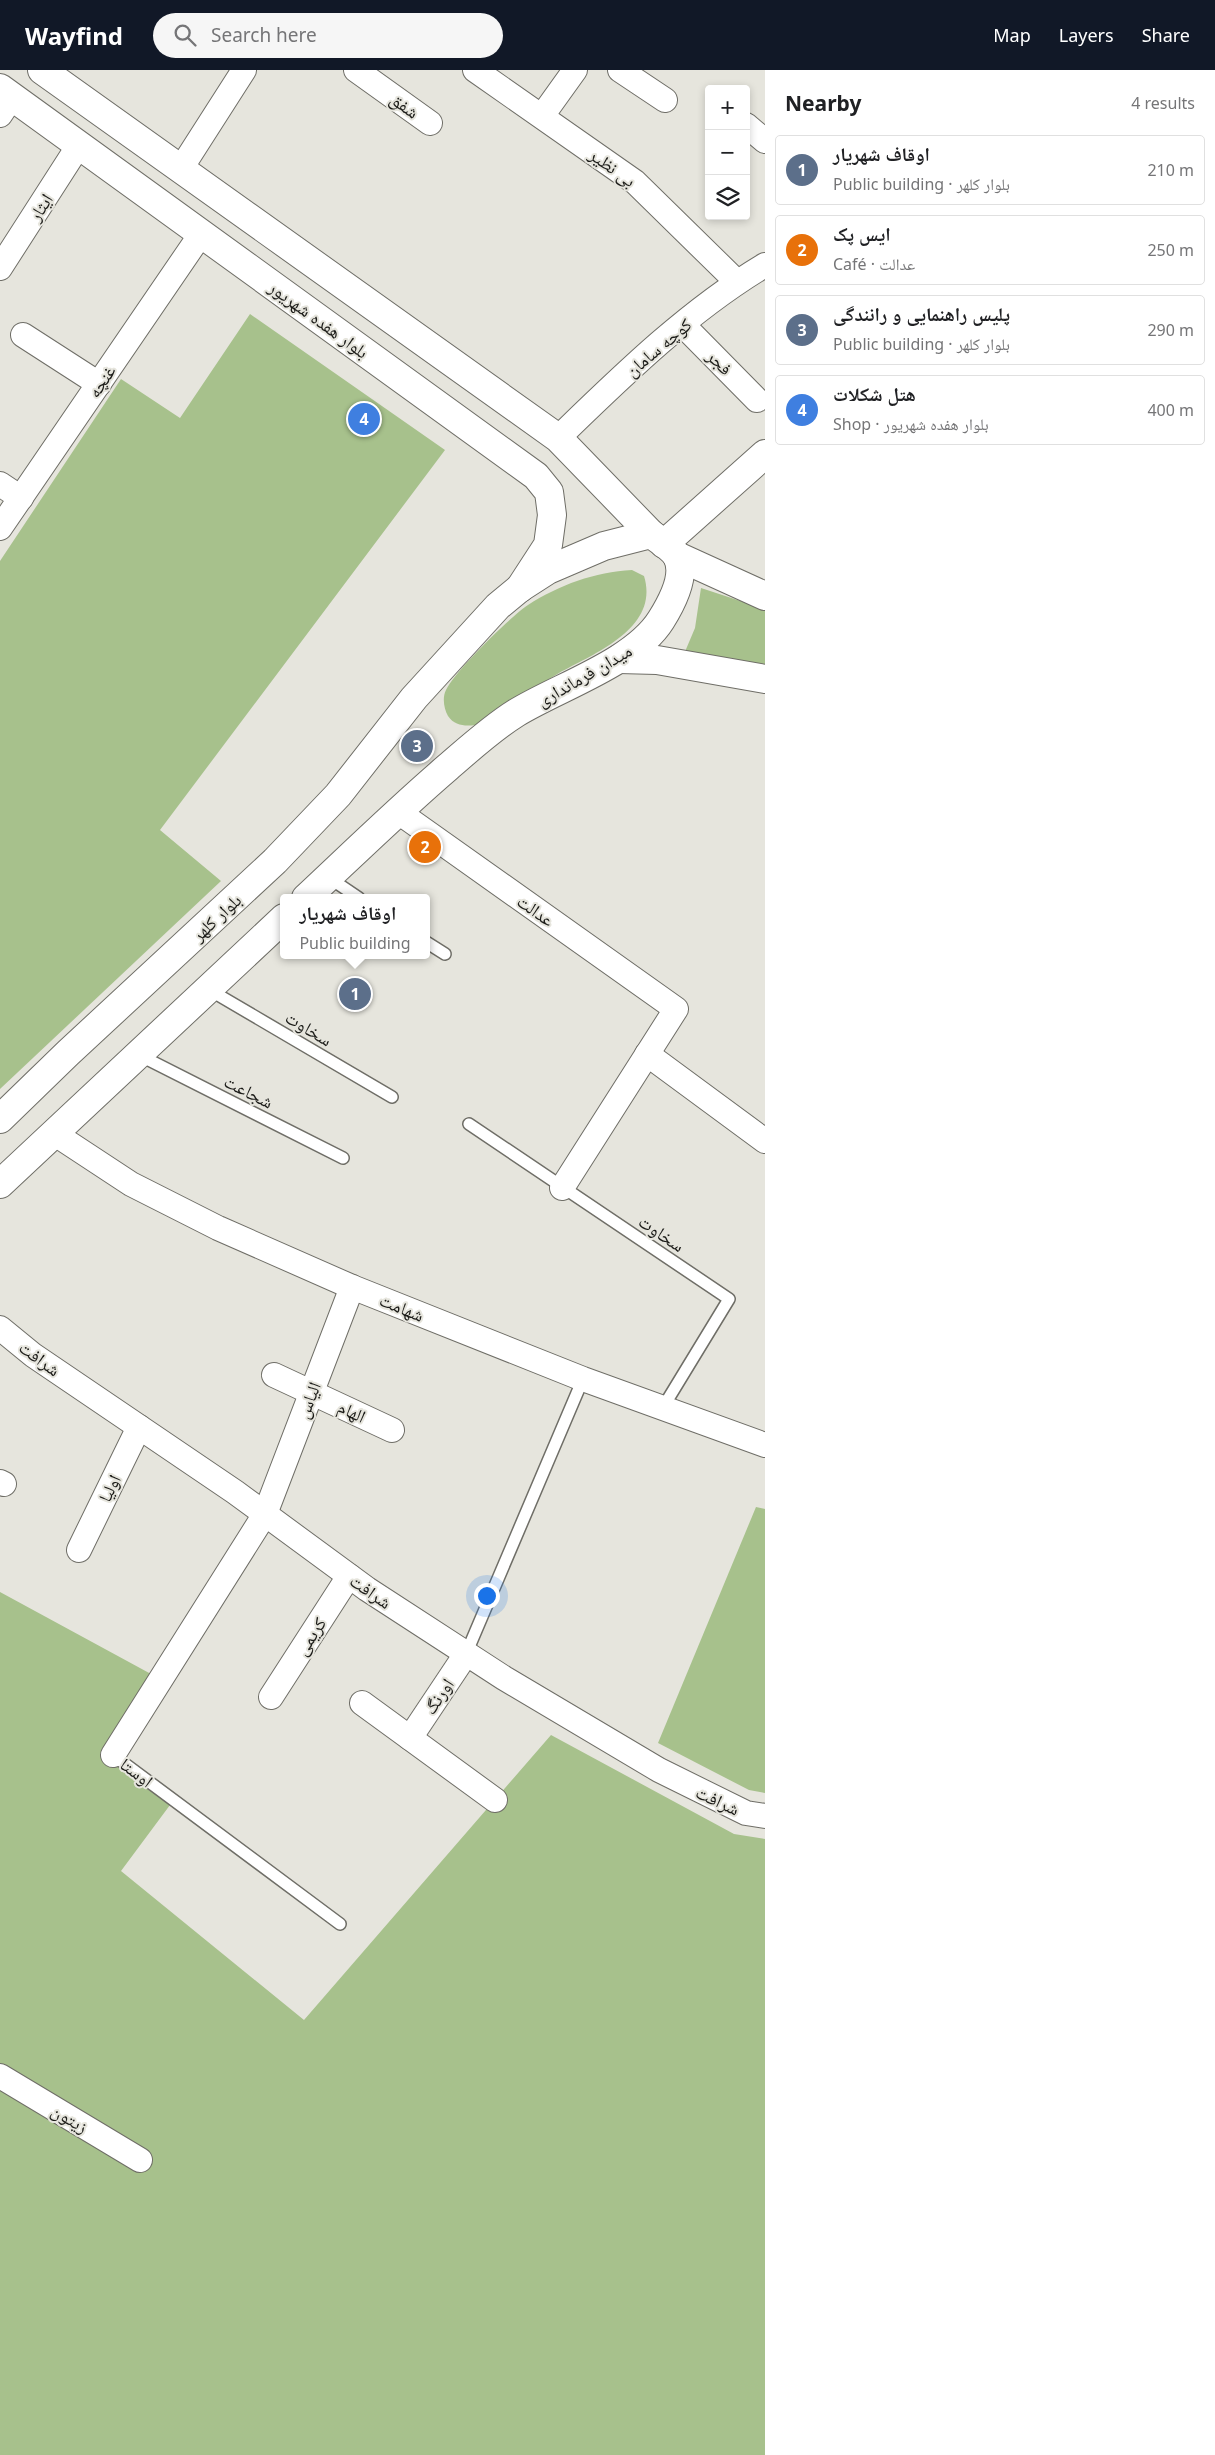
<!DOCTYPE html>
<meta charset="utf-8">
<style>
:root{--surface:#fff;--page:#f6f6f6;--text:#202124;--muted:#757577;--line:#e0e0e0;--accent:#111827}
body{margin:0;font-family:"Noto Sans","Noto Naskh Arabic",sans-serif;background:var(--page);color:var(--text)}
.controls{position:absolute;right:15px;top:15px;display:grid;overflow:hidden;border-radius:5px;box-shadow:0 2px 8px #0003}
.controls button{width:45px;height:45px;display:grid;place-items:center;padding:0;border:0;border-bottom:1px solid var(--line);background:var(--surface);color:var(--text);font:25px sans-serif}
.you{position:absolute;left:486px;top:1525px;width:18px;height:18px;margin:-12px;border:4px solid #fff;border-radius:50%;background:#1a73e8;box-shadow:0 0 0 8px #1a73e833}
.badge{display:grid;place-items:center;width:32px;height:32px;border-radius:50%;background:var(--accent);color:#fff;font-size:16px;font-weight:700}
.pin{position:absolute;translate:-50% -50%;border:2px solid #fff;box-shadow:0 1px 5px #0006}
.popup{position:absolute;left:280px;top:824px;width:150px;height:65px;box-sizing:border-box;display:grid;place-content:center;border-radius:5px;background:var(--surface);filter:drop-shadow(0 1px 4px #0005);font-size:16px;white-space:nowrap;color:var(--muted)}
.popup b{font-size:19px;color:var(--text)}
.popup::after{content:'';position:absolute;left:50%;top:100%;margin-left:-10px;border:10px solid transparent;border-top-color:var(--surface)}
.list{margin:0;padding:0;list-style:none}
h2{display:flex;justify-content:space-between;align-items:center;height:65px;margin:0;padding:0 20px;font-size:21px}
h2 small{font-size:16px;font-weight:400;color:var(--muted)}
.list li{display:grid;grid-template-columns:32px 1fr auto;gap:15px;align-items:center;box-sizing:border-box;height:70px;margin:0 10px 10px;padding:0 10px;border:1px solid var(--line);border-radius:5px}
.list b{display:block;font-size:19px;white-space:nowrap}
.list p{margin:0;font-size:16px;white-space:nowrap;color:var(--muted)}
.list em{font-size:16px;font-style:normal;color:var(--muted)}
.icon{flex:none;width:28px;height:28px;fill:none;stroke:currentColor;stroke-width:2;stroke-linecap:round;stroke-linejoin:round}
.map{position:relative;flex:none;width:765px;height:2385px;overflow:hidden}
header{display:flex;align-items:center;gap:30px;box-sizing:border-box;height:70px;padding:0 25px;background:var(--accent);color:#fff}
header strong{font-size:24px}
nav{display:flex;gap:28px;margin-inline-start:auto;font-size:18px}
.search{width:350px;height:45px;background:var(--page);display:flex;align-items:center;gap:12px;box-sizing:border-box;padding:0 18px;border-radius:28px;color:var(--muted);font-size:19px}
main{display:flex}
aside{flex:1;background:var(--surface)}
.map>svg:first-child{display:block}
.green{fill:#a7c18c}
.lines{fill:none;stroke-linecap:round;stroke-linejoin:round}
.service-casing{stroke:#6f6e67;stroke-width:14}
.minor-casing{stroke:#6f6e67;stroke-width:26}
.secondary-casing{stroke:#6f6e67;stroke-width:30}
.primary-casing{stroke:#6f6e67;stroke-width:30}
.service{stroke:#fff;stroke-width:11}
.minor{stroke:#fff;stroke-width:24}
.secondary{stroke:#fff;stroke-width:28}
.primary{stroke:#fff;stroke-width:28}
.labels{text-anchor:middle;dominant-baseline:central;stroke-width:4;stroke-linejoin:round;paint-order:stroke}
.street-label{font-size:18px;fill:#1b1b18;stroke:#e6e5dd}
</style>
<header>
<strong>Wayfind</strong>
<div class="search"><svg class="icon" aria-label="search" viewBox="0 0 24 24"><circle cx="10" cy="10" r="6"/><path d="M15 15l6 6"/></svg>Search here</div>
<nav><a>Map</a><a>Layers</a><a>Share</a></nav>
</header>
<main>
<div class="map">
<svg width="765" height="2385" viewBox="0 0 765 2385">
<rect width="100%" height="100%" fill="#e6e5dd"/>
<g class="green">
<path d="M 250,244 L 445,380 L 160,760 L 221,811 L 0,1019 L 0,491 L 121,309 L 180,348 Z"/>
<path d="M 632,500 L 644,506 C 660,558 595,583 559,603 C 533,618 507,636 482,654 C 470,656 456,658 448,646 C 444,639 442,628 446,620 C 455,601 510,547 528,535 C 559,515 595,502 632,500 Z"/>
<path d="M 701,518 L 765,539 L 765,594 L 684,584 L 695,558 Z"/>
<path d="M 756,1437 L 765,1439 L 765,1723 L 749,1720 L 658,1673 Z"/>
<path d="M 0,1522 L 151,1604 L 100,1684 L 170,1735 L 121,1801 L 304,1950 L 551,1665 L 734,1764 L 765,1769 L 765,2385 L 0,2385 Z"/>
</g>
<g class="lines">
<defs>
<g id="service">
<path d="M 328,807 L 359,828"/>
<path d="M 426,872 L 445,884"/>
<path d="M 208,919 L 392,1027"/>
<path d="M 139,985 L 343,1088"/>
<path d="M 469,1054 L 729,1229 L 662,1339"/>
<path d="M 466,1584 L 583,1309"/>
<path d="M 113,1685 L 340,1854"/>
</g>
<g id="minor">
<path d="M 356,0 L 430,53"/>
<path d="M 475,0 L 635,112 L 737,212"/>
<path d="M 620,0 L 665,30"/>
<path d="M 0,45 L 12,27"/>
<path d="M 542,46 L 575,0"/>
<path d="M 746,55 L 765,71"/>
<path d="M 180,100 L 244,0"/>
<path d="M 0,198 L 79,75"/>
<path d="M 683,255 L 757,330"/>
<path d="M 23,265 L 99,314"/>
<path d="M 558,368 C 622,306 688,241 765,195"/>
<path d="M 0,414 L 21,428"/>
<path d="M 0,458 L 201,164"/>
<path d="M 397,741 L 676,939 L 562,1118"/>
<path d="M 647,984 L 765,1071"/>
<path d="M 55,1064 L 131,1114 L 218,1158 L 352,1217 L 583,1309 L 765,1375"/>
<path d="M 0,1258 L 33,1285 L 235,1422 L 367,1519 L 504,1608 L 659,1700 L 746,1743 L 765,1746"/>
<path d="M 274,1305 L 392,1360"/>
<path d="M 0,1412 L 4,1414"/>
<path d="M 79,1480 L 139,1357"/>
<path d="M 271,1627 L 349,1506"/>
<path d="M 362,1633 L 495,1730"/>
<path d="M 410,1668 L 466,1584"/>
<path d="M 113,1685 L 265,1444 L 352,1217"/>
<path d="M 0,2006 L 140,2090"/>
</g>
<g id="secondary">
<path d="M 42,0 L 558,368 L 651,464"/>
<path d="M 0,18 L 536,406 L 549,422 L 552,445 L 548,475 L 520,518"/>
</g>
<g id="primary">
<path d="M 664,474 L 765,384"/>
<path d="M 677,486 L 765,526"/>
<path d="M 619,589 L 657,590 L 765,609"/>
<path d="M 0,1049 L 68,983 L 275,791 L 338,725 L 414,628 L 498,536 L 520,518 L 548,500 L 604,476 L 651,464 C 659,470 672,478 677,486 C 687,505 671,534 661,550 C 634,593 558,617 516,643 C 492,658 469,679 448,697 C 399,739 353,784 306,828"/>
<path d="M 0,1114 L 284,848"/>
</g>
</defs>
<use href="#service" class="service-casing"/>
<use href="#minor" class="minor-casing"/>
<use href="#secondary" class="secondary-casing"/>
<use href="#primary" class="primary-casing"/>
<use href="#service" class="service"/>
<use href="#minor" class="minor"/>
<use href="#secondary" class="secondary"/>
<use href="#primary" class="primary"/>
</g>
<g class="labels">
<g class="street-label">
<text transform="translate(405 35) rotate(36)">شفق</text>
<text transform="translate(613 97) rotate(36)">بی نظیر</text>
<text transform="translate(40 137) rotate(-57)">ایثار</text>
<text transform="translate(319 249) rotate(36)">بلوار هفده شهریور</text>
<text transform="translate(658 277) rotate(-40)">کوچه سامان</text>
<text transform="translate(720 292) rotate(45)">فجر</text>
<text transform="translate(101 311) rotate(-56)">غنچه</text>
<text transform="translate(584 605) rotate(-30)">میدان فرمانداری</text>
<text transform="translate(536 840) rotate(35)">عدالت</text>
<text transform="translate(216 847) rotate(-43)">بلوار کلهر</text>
<text transform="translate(309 958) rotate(31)">سخاوت</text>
<text transform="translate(249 1021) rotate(27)">شجاعت</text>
<text transform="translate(662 1163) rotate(34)">سخاوت</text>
<text transform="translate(402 1237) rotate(22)">شهامت</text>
<text transform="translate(40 1288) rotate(36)">شرافت</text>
<text transform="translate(308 1330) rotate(-69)">الیاس</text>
<text transform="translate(352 1341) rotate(25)">الهام</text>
<text transform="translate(109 1418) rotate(-64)">اولیا</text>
<text transform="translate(371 1521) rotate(35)">شرافت</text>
<text transform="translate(310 1566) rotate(-57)">کریمی</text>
<text transform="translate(438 1626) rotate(-56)">اورنگ</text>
<text transform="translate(137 1702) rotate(37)">اوستا</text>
<text transform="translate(718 1730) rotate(25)">شرافت</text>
<text transform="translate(70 2048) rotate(31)">زیتون</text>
</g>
</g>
</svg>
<div class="controls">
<button>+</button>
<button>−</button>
<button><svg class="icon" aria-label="layers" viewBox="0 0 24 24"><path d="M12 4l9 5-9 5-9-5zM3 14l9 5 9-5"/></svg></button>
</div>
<div class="you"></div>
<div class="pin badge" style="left:355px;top:924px;background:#5c6f8a">1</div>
<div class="popup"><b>اوقاف شهریار</b>Public building</div>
<div class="pin badge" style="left:425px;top:777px;background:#e8710a">2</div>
<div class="pin badge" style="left:417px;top:676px;background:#5c6f8a">3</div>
<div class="pin badge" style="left:364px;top:349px;background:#3f7fe0">4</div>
</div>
<aside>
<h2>Nearby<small>4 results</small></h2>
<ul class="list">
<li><span class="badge" style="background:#5c6f8a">1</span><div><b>اوقاف شهریار</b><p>Public building · بلوار کلهر</p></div><em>210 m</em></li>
<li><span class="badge" style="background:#e8710a">2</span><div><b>ایس پک</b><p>Café · عدالت</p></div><em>250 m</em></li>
<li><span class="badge" style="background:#5c6f8a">3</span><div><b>پلیس راهنمایی و رانندگی</b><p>Public building · بلوار کلهر</p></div><em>290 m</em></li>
<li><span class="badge" style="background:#3f7fe0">4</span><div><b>هتل شکلات</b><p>Shop · بلوار هفده شهریور</p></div><em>400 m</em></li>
</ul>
</aside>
</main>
